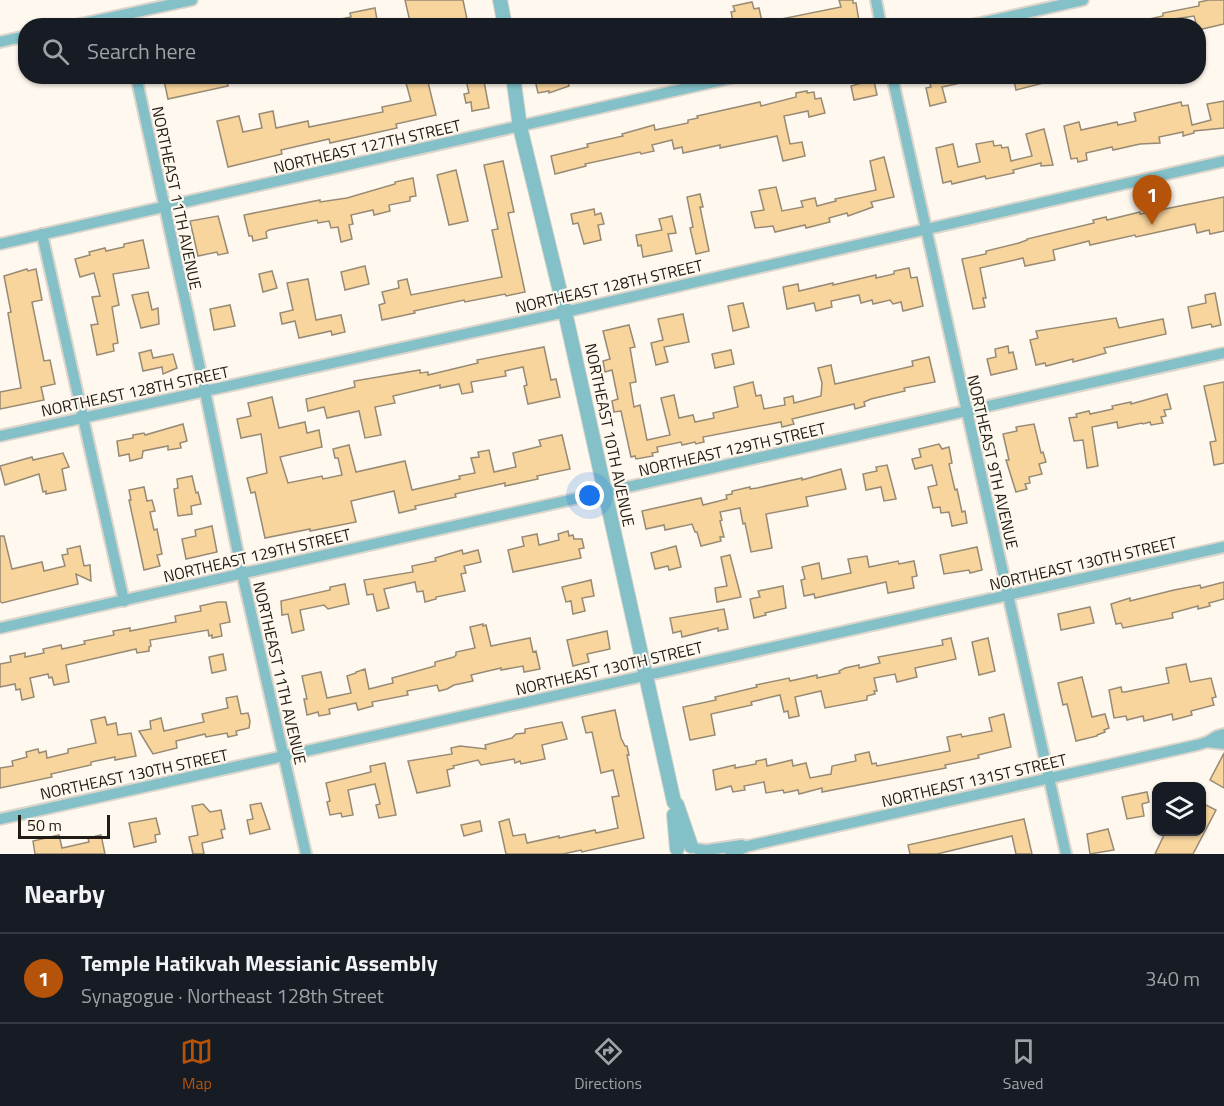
<!DOCTYPE html>
<meta charset="utf-8">
<style>
:root{--surface:#171b24;--page:#242831;--text:#f1f3f6;--muted:#9ea1a6;--line:#363941;--accent:#b45309}
body{margin:0;font-family:"Titillium Web",sans-serif;background:var(--page);color:var(--text)}
.controls{position:absolute;right:18px;bottom:18px;display:grid;overflow:hidden;border-radius:12px;box-shadow:0 2px 4px #0004}
.controls button{width:54px;height:54px;display:grid;place-items:center;padding:0;border:0;border-bottom:2px solid var(--line);background:var(--surface);color:var(--text);font:30px sans-serif}
.scale{position:absolute;left:18px;bottom:15px;width:92px;box-sizing:border-box;padding-left:6px;border:3px solid #211c13;border-top:0;font-size:16px;line-height:21px;white-space:nowrap;color:#211c13;-webkit-text-stroke:4px #fef8ee;paint-order:stroke}
.you{position:absolute;left:590px;top:496px;width:21px;height:21px;margin:-15px;border:4px solid #fff;border-radius:50%;background:#1a73e8;box-shadow:0 0 0 9px #1a73e833}
.badge{display:grid;place-items:center;width:39px;height:39px;border-radius:50%;background:var(--accent);color:#fff;font-size:20px;font-weight:700}
.pin{position:absolute;translate:-50% -50px;filter:drop-shadow(0 2px 3px #0008)}
.pin::after{content:'';position:absolute;top:32px;width:21px;height:18px;background:inherit;clip-path:polygon(0 0,100% 0,50% 100%)}
.list{margin:0;padding:0;list-style:none}
h2{display:flex;justify-content:space-between;align-items:center;height:78px;margin:0;padding:0 24px;font-size:26px}
h2 small{font-size:20px;font-weight:400;color:var(--muted)}
.list li{display:grid;grid-template-columns:39px 1fr auto;gap:18px;align-items:center;box-sizing:border-box;height:90px;padding:0 24px;border-top:2px solid var(--line)}
.list b{display:block;font-size:22px;white-space:nowrap}
.list p{margin:0;font-size:20px;white-space:nowrap;color:var(--muted)}
.list em{font-size:20px;font-style:normal;color:var(--muted)}
.icon{flex:none;width:33px;height:33px;fill:none;stroke:currentColor;stroke-width:2;stroke-linecap:round;stroke-linejoin:round}
.map{position:relative;flex:none;width:1224px;height:854px;overflow:hidden}
.search{position:absolute;background:var(--surface);box-shadow:0 2px 4px #0004;left:18px;right:18px;top:18px;height:66px;display:flex;align-items:center;gap:15px;box-sizing:border-box;padding:0 21px;border-radius:24px;color:var(--muted);font-size:22px}
.sheet{height:168px;background:var(--surface)}
nav{display:flex;justify-content:space-around;align-items:center;box-sizing:border-box;height:84px;border-top:2px solid var(--line);background:var(--surface);font-size:16px;color:var(--muted)}
nav a{display:grid;justify-items:center;gap:3px}
nav .on{color:var(--accent)}
.map>svg:first-child{display:block}
.building{fill:#f7d59d;stroke:#988a74;stroke-width:1.5}
.lines{fill:none;stroke-linecap:round;stroke-linejoin:round}
.minor-casing{stroke:#dbd5cb;stroke-width:14}
.tertiary-casing{stroke:#dbd5cb;stroke-width:16}
.minor{stroke:#83c0c7;stroke-width:10}
.tertiary{stroke:#83c0c7;stroke-width:14}
.labels{text-anchor:middle;dominant-baseline:central;stroke-width:4.5;stroke-linejoin:round;paint-order:stroke}
.street-label{font-size:16px;fill:#211c13;stroke:#fef8ee}
</style>
<div class="map">
<svg width="1224" height="854" viewBox="0 0 1224 854">
<rect width="100%" height="100%" fill="#fef8ee"/>
<g class="building">
<path d="M 405,0 L 463,0 L 468,24 L 411,26 Z"/>
<path d="M 839,0 L 853,0 L 853,3 L 856,3 L 859,21 L 840,26 L 772,26 L 771,21 L 841,7 Z"/>
<path d="M 1209,0 L 1224,0 L 1224,24 L 1198,30 L 1194,16 L 1175,19 L 1176,26 L 1141,26 L 1140,21 L 1163,16 L 1163,13 L 1199,6 L 1199,2 Z"/>
<path d="M 752,2 L 754,9 L 759,8 L 763,26 L 734,26 L 731,12 L 735,11 L 733,6 Z"/>
<path d="M 375,8 L 378,26 L 331,26 L 330,21 L 351,17 L 350,13 Z"/>
<path d="M 163,76 L 226,76 L 228,86 L 168,99 Z"/>
<path d="M 465,76 L 483,76 L 489,108 L 472,111 L 471,102 L 466,103 L 464,94 L 469,93 Z"/>
<path d="M 534,76 L 567,76 L 569,86 L 549,93 L 549,91 L 538,93 Z"/>
<path d="M 873,76 L 877,95 L 854,100 L 851,86 L 862,83 L 861,79 Z"/>
<path d="M 928,76 L 969,76 L 970,81 L 942,87 L 946,102 L 930,106 L 926,88 L 931,87 Z"/>
<path d="M 1013,76 L 1054,76 L 1055,80 L 1016,90 Z"/>
<path d="M 427,78 L 436,115 L 396,124 L 397,128 L 330,143 L 329,139 L 281,150 L 282,154 L 228,167 L 217,121 L 239,116 L 243,132 L 262,128 L 259,114 L 273,111 L 276,128 L 308,121 L 309,127 L 383,112 L 382,107 L 411,101 L 406,83 Z"/>
<path d="M 807,91 L 807,93 L 814,92 L 815,99 L 821,98 L 825,113 L 809,117 L 808,111 L 784,116 L 790,144 L 802,142 L 805,156 L 783,161 L 777,136 L 720,148 L 720,145 L 683,153 L 682,147 L 674,149 L 672,140 L 652,145 L 654,151 L 641,154 L 640,152 L 585,164 L 586,166 L 555,174 L 551,156 L 588,147 L 587,144 L 623,136 L 622,134 L 654,125 L 655,130 L 688,123 L 688,120 L 698,118 L 697,116 L 760,102 L 761,106 L 796,97 L 796,93 Z"/>
<path d="M 1224,101 L 1224,128 L 1194,131 L 1194,133 L 1183,136 L 1183,132 L 1159,137 L 1160,143 L 1140,144 L 1113,150 L 1112,147 L 1086,153 L 1087,160 L 1078,162 L 1077,158 L 1071,159 L 1064,126 L 1079,122 L 1081,130 L 1117,122 L 1118,125 L 1136,121 L 1134,113 L 1181,102 L 1182,106 L 1188,105 L 1192,125 L 1211,120 L 1207,104 Z"/>
<path d="M 1044,129 L 1053,165 L 1041,166 L 1041,163 L 1013,170 L 1014,173 L 986,179 L 985,176 L 952,184 L 951,181 L 943,183 L 936,148 L 953,144 L 958,167 L 980,162 L 976,144 L 993,141 L 994,146 L 1001,145 L 1002,148 L 1008,147 L 1011,161 L 1032,156 L 1026,134 Z"/>
<path d="M 884,157 L 894,197 L 871,202 L 873,207 L 848,216 L 847,213 L 829,218 L 830,222 L 806,228 L 805,225 L 775,232 L 773,226 L 755,228 L 751,212 L 764,210 L 759,190 L 776,187 L 782,211 L 803,207 L 801,201 L 815,198 L 817,206 L 836,201 L 835,199 L 876,190 L 870,161 Z"/>
<path d="M 503,161 L 514,212 L 508,213 L 525,292 L 506,296 L 505,294 L 465,302 L 464,300 L 414,311 L 415,313 L 382,320 L 379,305 L 385,303 L 382,292 L 399,288 L 398,281 L 407,279 L 411,295 L 502,277 L 492,230 L 498,229 L 484,165 Z"/>
<path d="M 456,170 L 468,221 L 449,225 L 437,175 Z"/>
<path d="M 413,178 L 416,196 L 410,197 L 410,201 L 389,205 L 390,211 L 374,215 L 373,210 L 351,215 L 353,224 L 349,225 L 352,239 L 341,242 L 338,227 L 331,228 L 329,221 L 318,223 L 317,220 L 269,230 L 266,232 L 267,238 L 253,241 L 252,236 L 249,236 L 244,215 L 320,200 L 320,202 L 347,198 L 395,184 L 395,182 Z"/>
<path d="M 700,194 L 703,207 L 700,207 L 709,251 L 696,254 L 690,228 L 693,227 L 687,197 Z"/>
<path d="M 1224,197 L 1224,231 L 1210,234 L 1209,230 L 1197,233 L 1195,224 L 1136,237 L 1135,235 L 1090,245 L 1089,241 L 1053,250 L 1055,260 L 1025,266 L 1023,258 L 980,268 L 986,298 L 983,298 L 985,307 L 973,309 L 962,259 L 986,254 L 986,251 L 1019,243 L 1027,240 L 1027,239 L 1094,223 L 1093,220 L 1106,217 L 1107,220 L 1140,212 L 1140,214 Z"/>
<path d="M 594,209 L 595,215 L 601,213 L 604,224 L 598,225 L 601,240 L 584,244 L 578,223 L 573,224 L 571,214 Z"/>
<path d="M 218,216 L 228,253 L 218,255 L 217,252 L 198,256 L 190,221 Z"/>
<path d="M 672,216 L 676,233 L 668,234 L 672,251 L 643,257 L 641,245 L 638,246 L 636,235 L 662,230 L 659,219 Z"/>
<path d="M 143,240 L 149,268 L 113,274 L 119,305 L 112,307 L 118,343 L 113,344 L 114,351 L 97,355 L 91,325 L 98,324 L 92,297 L 100,296 L 94,273 L 80,277 L 75,259 L 90,255 L 89,252 L 105,248 L 106,251 L 124,247 L 124,244 Z"/>
<path d="M 365,266 L 369,284 L 345,290 L 341,272 Z"/>
<path d="M 909,268 L 911,278 L 917,277 L 923,306 L 903,311 L 901,302 L 893,304 L 890,300 L 873,304 L 872,300 L 861,303 L 859,295 L 831,301 L 832,307 L 816,311 L 814,303 L 787,309 L 783,287 L 798,284 L 799,291 L 833,283 L 833,285 L 876,275 L 876,278 L 894,274 L 894,271 Z"/>
<path d="M 27,269 L 28,271 L 36,269 L 42,300 L 32,302 L 44,361 L 50,360 L 55,384 L 41,387 L 44,400 L 0,409 L 0,392 L 21,388 L 8,313 L 11,312 L 4,276 Z"/>
<path d="M 272,271 L 277,288 L 263,292 L 259,274 Z"/>
<path d="M 308,279 L 316,320 L 341,315 L 345,332 L 332,335 L 331,331 L 299,338 L 295,321 L 282,324 L 280,313 L 293,310 L 287,283 Z"/>
<path d="M 148,292 L 152,310 L 158,308 L 159,324 L 141,328 L 132,295 Z"/>
<path d="M 1215,293 L 1221,325 L 1212,327 L 1211,324 L 1192,328 L 1188,307 L 1206,303 L 1205,295 Z"/>
<path d="M 743,303 L 749,327 L 733,331 L 728,306 Z"/>
<path d="M 230,305 L 235,326 L 214,330 L 210,309 Z"/>
<path d="M 683,314 L 689,342 L 664,347 L 668,362 L 656,365 L 651,343 L 663,340 L 658,319 Z"/>
<path d="M 1116,318 L 1119,328 L 1163,319 L 1166,334 L 1104,348 L 1106,353 L 1088,358 L 1073,362 L 1073,359 L 1046,366 L 1045,363 L 1036,365 L 1030,340 L 1038,338 L 1036,331 Z"/>
<path d="M 629,325 L 635,347 L 630,348 L 636,382 L 630,383 L 634,407 L 640,405 L 647,440 L 670,435 L 661,398 L 674,395 L 679,418 L 693,415 L 695,422 L 714,418 L 713,413 L 738,407 L 734,387 L 753,382 L 756,396 L 761,395 L 764,409 L 785,405 L 784,398 L 793,396 L 794,403 L 821,396 L 822,383 L 818,368 L 831,365 L 835,384 L 913,366 L 912,361 L 929,357 L 935,382 L 904,388 L 905,391 L 871,399 L 864,402 L 865,406 L 855,409 L 854,404 L 792,419 L 794,424 L 782,427 L 781,422 L 703,437 L 704,442 L 696,444 L 695,442 L 682,445 L 681,442 L 657,447 L 658,452 L 652,453 L 653,456 L 636,459 L 635,456 L 631,457 L 621,411 L 614,412 L 612,401 L 618,399 L 612,370 L 605,372 L 603,361 L 610,359 L 603,331 Z"/>
<path d="M 1008,346 L 1009,353 L 1013,352 L 1017,369 L 991,375 L 987,359 L 996,357 L 995,349 Z"/>
<path d="M 544,347 L 551,380 L 556,379 L 560,397 L 528,404 L 524,386 L 527,385 L 523,367 L 505,371 L 506,376 L 471,382 L 473,392 L 462,394 L 459,384 L 440,388 L 440,385 L 393,396 L 395,403 L 375,407 L 381,435 L 365,438 L 359,411 L 327,418 L 324,407 L 308,411 L 306,399 L 355,387 L 354,381 L 420,370 L 420,373 L 428,372 L 428,375 L 478,363 L 477,360 Z"/>
<path d="M 151,350 L 153,358 L 173,354 L 177,368 L 163,374 L 162,367 L 143,371 L 139,353 Z"/>
<path d="M 731,350 L 734,364 L 715,368 L 712,354 Z"/>
<path d="M 1224,382 L 1224,463 L 1214,465 L 1210,442 L 1216,441 L 1204,386 Z"/>
<path d="M 1167,394 L 1171,409 L 1164,410 L 1166,416 L 1161,417 L 1163,423 L 1151,425 L 1150,422 L 1143,424 L 1142,423 L 1118,428 L 1117,422 L 1092,427 L 1098,466 L 1087,468 L 1083,440 L 1074,441 L 1069,418 L 1077,417 L 1076,414 L 1089,411 L 1090,414 L 1113,409 L 1112,406 L 1131,402 L 1131,404 Z"/>
<path d="M 272,397 L 279,428 L 305,422 L 307,433 L 319,430 L 322,447 L 280,457 L 288,483 L 322,476 L 323,479 L 342,475 L 338,458 L 335,458 L 333,449 L 349,445 L 356,472 L 405,461 L 412,490 L 460,479 L 459,476 L 475,473 L 471,458 L 479,457 L 478,452 L 489,450 L 494,472 L 516,467 L 513,453 L 541,446 L 539,440 L 562,435 L 570,469 L 537,476 L 538,479 L 505,486 L 505,483 L 455,494 L 456,497 L 415,506 L 416,509 L 399,513 L 394,491 L 351,501 L 356,522 L 310,531 L 310,529 L 265,538 L 255,492 L 251,493 L 247,478 L 267,473 L 261,434 L 241,438 L 237,419 L 251,416 L 248,403 Z"/>
<path d="M 183,424 L 187,441 L 180,443 L 181,448 L 168,450 L 168,446 L 143,451 L 142,458 L 130,461 L 129,454 L 119,456 L 117,441 L 133,438 L 133,435 L 144,433 L 145,435 Z"/>
<path d="M 1034,424 L 1041,453 L 1043,452 L 1046,462 L 1039,464 L 1042,474 L 1029,477 L 1030,483 L 1025,484 L 1027,489 L 1016,492 L 1006,460 L 1009,460 L 1003,434 L 1017,431 L 1016,427 Z"/>
<path d="M 939,444 L 942,449 L 949,447 L 952,463 L 949,464 L 955,490 L 957,489 L 962,512 L 965,511 L 967,523 L 952,526 L 949,512 L 941,513 L 940,507 L 933,508 L 928,487 L 937,485 L 932,465 L 915,469 L 912,459 L 921,457 L 919,449 Z"/>
<path d="M 63,453 L 69,467 L 62,469 L 66,490 L 46,494 L 46,491 L 43,492 L 39,474 L 5,485 L 0,466 L 32,457 L 33,460 Z"/>
<path d="M 887,465 L 896,499 L 884,501 L 881,487 L 866,490 L 863,474 L 877,471 L 876,467 Z"/>
<path d="M 841,469 L 846,489 L 806,497 L 808,506 L 766,514 L 772,548 L 751,552 L 745,523 L 743,524 L 740,508 L 720,512 L 722,520 L 720,521 L 724,537 L 720,537 L 721,541 L 701,546 L 697,532 L 695,532 L 692,524 L 665,530 L 664,525 L 646,529 L 642,511 L 701,498 L 703,505 L 727,499 L 726,495 L 732,494 L 732,491 L 750,487 L 750,489 L 757,488 L 802,478 L 802,480 Z"/>
<path d="M 192,476 L 196,493 L 198,492 L 201,504 L 191,506 L 192,514 L 178,516 L 174,489 L 178,488 L 177,479 Z"/>
<path d="M 144,487 L 147,501 L 152,500 L 155,511 L 150,512 L 154,530 L 157,529 L 162,554 L 157,555 L 160,566 L 144,570 L 129,500 L 131,500 L 129,490 Z"/>
<path d="M 212,526 L 217,552 L 186,559 L 182,539 L 196,536 L 195,530 Z"/>
<path d="M 568,531 L 569,536 L 573,535 L 574,539 L 582,539 L 584,548 L 579,549 L 581,558 L 513,572 L 508,550 L 524,546 L 522,537 L 537,534 L 539,545 L 559,540 L 558,534 Z"/>
<path d="M 0,536 L 4,536 L 12,569 L 42,562 L 44,571 L 65,566 L 62,555 L 68,554 L 67,549 L 80,546 L 84,566 L 90,565 L 91,581 L 76,574 L 78,584 L 2,603 L 0,601 Z"/>
<path d="M 676,546 L 681,567 L 669,570 L 668,566 L 655,569 L 651,553 Z"/>
<path d="M 977,547 L 982,570 L 970,573 L 969,570 L 944,574 L 940,555 Z"/>
<path d="M 462,550 L 463,554 L 478,550 L 481,562 L 464,566 L 466,573 L 461,574 L 465,591 L 436,597 L 436,599 L 425,602 L 423,591 L 417,592 L 415,582 L 384,589 L 389,608 L 377,611 L 373,594 L 367,595 L 364,580 L 413,572 L 412,566 L 436,561 L 435,558 Z"/>
<path d="M 730,555 L 741,597 L 717,602 L 715,588 L 727,586 L 721,557 Z"/>
<path d="M 867,556 L 869,567 L 898,561 L 899,564 L 914,561 L 917,576 L 912,577 L 914,588 L 888,593 L 886,582 L 815,598 L 814,594 L 804,596 L 801,580 L 805,579 L 802,567 L 819,563 L 822,579 L 851,573 L 848,559 Z"/>
<path d="M 591,580 L 594,596 L 582,598 L 585,611 L 573,614 L 571,601 L 566,602 L 562,587 Z"/>
<path d="M 1224,582 L 1224,599 L 1209,603 L 1210,606 L 1198,609 L 1198,606 L 1172,613 L 1173,618 L 1123,628 L 1121,623 L 1116,624 L 1111,604 L 1130,598 L 1130,601 L 1174,590 L 1200,585 L 1201,588 Z"/>
<path d="M 345,584 L 349,604 L 328,609 L 324,605 L 300,610 L 304,630 L 292,633 L 288,614 L 282,615 L 281,601 L 330,590 L 330,587 Z"/>
<path d="M 783,586 L 786,608 L 765,613 L 766,615 L 754,618 L 750,599 L 760,597 L 758,591 Z"/>
<path d="M 218,602 L 226,602 L 230,622 L 220,624 L 222,636 L 212,638 L 212,635 L 209,636 L 208,630 L 150,640 L 151,646 L 149,647 L 149,651 L 137,653 L 136,649 L 66,665 L 69,682 L 54,685 L 52,677 L 49,678 L 48,674 L 30,678 L 34,697 L 22,700 L 20,689 L 16,690 L 15,684 L 0,687 L 0,664 L 11,662 L 10,656 L 25,653 L 25,657 L 44,653 L 43,649 L 61,645 L 62,649 L 85,644 L 84,641 L 114,635 L 113,631 L 130,628 L 130,631 L 176,622 L 175,616 L 201,611 L 200,606 Z"/>
<path d="M 1090,607 L 1094,623 L 1061,630 L 1058,614 Z"/>
<path d="M 724,609 L 728,629 L 718,631 L 718,628 L 682,637 L 681,631 L 673,633 L 670,618 Z"/>
<path d="M 483,624 L 483,626 L 486,625 L 491,646 L 530,638 L 533,652 L 536,651 L 540,669 L 524,672 L 523,666 L 501,670 L 501,668 L 471,675 L 473,681 L 454,685 L 447,689 L 439,691 L 437,685 L 407,691 L 408,695 L 372,702 L 373,706 L 358,710 L 356,703 L 329,709 L 330,714 L 319,716 L 318,712 L 307,715 L 304,699 L 307,699 L 302,676 L 321,672 L 327,698 L 351,693 L 347,676 L 356,673 L 356,672 L 365,669 L 369,689 L 393,683 L 392,678 L 435,666 L 435,662 L 454,657 L 456,655 L 456,652 L 475,648 L 470,627 Z"/>
<path d="M 607,631 L 610,649 L 587,654 L 589,662 L 573,666 L 567,640 Z"/>
<path d="M 951,638 L 956,659 L 915,668 L 917,677 L 897,682 L 895,674 L 874,678 L 877,691 L 874,691 L 875,694 L 867,696 L 867,700 L 825,708 L 821,691 L 795,697 L 799,716 L 789,718 L 788,711 L 784,712 L 780,695 L 751,702 L 752,705 L 711,714 L 715,735 L 690,740 L 683,707 L 716,700 L 715,697 L 757,687 L 756,685 L 789,678 L 790,681 L 817,675 L 817,678 L 840,673 L 839,671 L 845,668 L 859,665 L 859,668 L 880,663 L 878,657 L 943,645 L 942,640 Z"/>
<path d="M 988,638 L 995,671 L 979,675 L 972,642 Z"/>
<path d="M 223,654 L 226,670 L 212,673 L 209,657 Z"/>
<path d="M 1186,664 L 1190,682 L 1211,678 L 1216,697 L 1212,698 L 1214,705 L 1191,711 L 1192,715 L 1173,720 L 1172,714 L 1144,721 L 1143,716 L 1127,720 L 1126,716 L 1114,718 L 1109,690 L 1121,687 L 1122,692 L 1125,692 L 1169,683 L 1166,668 Z"/>
<path d="M 1082,677 L 1092,717 L 1105,714 L 1109,728 L 1104,730 L 1105,732 L 1097,735 L 1097,736 L 1076,741 L 1067,704 L 1063,705 L 1058,683 Z"/>
<path d="M 237,696 L 241,714 L 248,713 L 250,721 L 249,728 L 236,731 L 237,735 L 228,737 L 227,733 L 206,737 L 205,734 L 176,741 L 177,748 L 153,754 L 139,731 L 151,729 L 150,721 L 161,718 L 164,731 L 204,722 L 202,714 L 228,708 L 226,698 Z"/>
<path d="M 615,710 L 621,738 L 625,746 L 627,746 L 629,755 L 627,755 L 644,838 L 582,852 L 581,850 L 563,854 L 506,854 L 499,822 L 509,819 L 513,836 L 525,834 L 527,843 L 559,836 L 559,838 L 595,830 L 596,833 L 618,828 L 612,797 L 619,796 L 613,770 L 601,773 L 592,732 L 586,733 L 582,717 Z"/>
<path d="M 1004,714 L 1011,747 L 978,755 L 979,758 L 945,765 L 946,768 L 822,792 L 822,788 L 799,794 L 798,790 L 784,793 L 783,790 L 766,793 L 764,782 L 744,786 L 745,790 L 733,792 L 731,786 L 716,790 L 713,770 L 735,765 L 735,768 L 756,764 L 756,761 L 766,759 L 767,766 L 792,760 L 793,766 L 806,763 L 810,778 L 831,774 L 832,766 L 856,761 L 855,755 L 869,752 L 872,764 L 876,763 L 877,766 L 950,751 L 947,737 L 961,734 L 962,737 L 992,731 L 989,718 Z"/>
<path d="M 105,717 L 107,725 L 116,723 L 118,735 L 131,733 L 136,756 L 115,760 L 115,757 L 91,762 L 91,765 L 51,774 L 52,777 L 0,788 L 0,768 L 13,766 L 12,761 L 27,757 L 26,752 L 38,749 L 39,753 L 46,751 L 47,758 L 68,753 L 68,749 L 96,743 L 91,720 Z"/>
<path d="M 562,722 L 567,739 L 542,745 L 545,759 L 521,764 L 520,761 L 515,763 L 514,759 L 481,765 L 478,760 L 453,766 L 454,768 L 447,770 L 450,786 L 417,793 L 408,761 L 452,754 L 451,748 L 460,746 L 486,749 L 485,745 L 512,738 L 516,734 L 525,733 L 525,729 Z"/>
<path d="M 1224,753 L 1224,788 L 1210,780 Z"/>
<path d="M 385,763 L 396,815 L 379,818 L 376,805 L 380,804 L 375,784 L 348,790 L 353,815 L 342,817 L 341,813 L 330,815 L 327,802 L 330,801 L 326,783 L 371,772 L 370,766 Z"/>
<path d="M 1147,792 L 1149,802 L 1142,804 L 1144,816 L 1127,819 L 1122,797 Z"/>
<path d="M 261,803 L 270,829 L 250,834 L 247,820 L 253,819 L 250,805 Z"/>
<path d="M 1202,803 L 1216,810 L 1193,854 L 1155,854 L 1166,831 L 1202,831 Z"/>
<path d="M 203,804 L 210,812 L 221,810 L 225,829 L 221,830 L 223,838 L 202,843 L 204,854 L 193,854 L 189,837 L 198,835 L 192,806 Z"/>
<path d="M 156,818 L 160,834 L 155,835 L 156,842 L 134,847 L 129,823 Z"/>
<path d="M 1024,819 L 1032,854 L 1016,854 L 1012,836 L 937,854 L 910,854 L 908,845 Z"/>
<path d="M 480,821 L 482,831 L 464,836 L 461,825 Z"/>
<path d="M 1108,829 L 1114,850 L 1090,854 L 1087,834 Z"/>
<path d="M 59,835 L 62,848 L 89,842 L 88,838 L 101,835 L 105,854 L 35,854 L 33,841 Z"/>
</g>
<g class="lines">
<defs>
<g id="minor">
<path d="M 876,0 L 881,26"/>
<path d="M 71,26 L 192,0"/>
<path d="M 967,26 L 1083,0"/>
<path d="M 0,42 L 26,36"/>
<path d="M 136,76 L 205,391 L 242,573 L 306,854"/>
<path d="M 892,76 L 1066,854"/>
<path d="M 42,234 L 124,601"/>
<path d="M 0,244 L 740,76"/>
<path d="M 0,436 L 565,312 L 1224,161"/>
<path d="M 0,628 L 1224,353"/>
<path d="M 1207,742 L 1217,736 L 1224,734"/>
<path d="M 0,819 L 1224,547"/>
<path d="M 697,849 L 707,850 L 742,845"/>
<path d="M 730,854 L 748,846 L 1197,745 L 1207,742 L 1224,744"/>
</g>
<g id="tertiary">
<path d="M 500,0 L 505,26"/>
<path d="M 513,76 L 520,127 L 565,312 L 674,802 L 677,805 L 691,846"/>
<path d="M 674,815 L 677,849"/>
</g>
</defs>
<use href="#minor" class="minor-casing"/>
<use href="#tertiary" class="tertiary-casing"/>
<use href="#minor" class="minor"/>
<use href="#tertiary" class="tertiary"/>
</g>
<g class="labels">
<g class="street-label">
<text transform="translate(367 146) rotate(-13)">NORTHEAST 127TH STREET</text>
<text transform="translate(177 198) rotate(78)">NORTHEAST 11TH AVENUE</text>
<text transform="translate(609 286) rotate(-13)">NORTHEAST 128TH STREET</text>
<text transform="translate(135 391) rotate(-12)">NORTHEAST 128TH STREET</text>
<text transform="translate(610 435) rotate(78)">NORTHEAST 10TH AVENUE</text>
<text transform="translate(732 449) rotate(-13)">NORTHEAST 129TH STREET</text>
<text transform="translate(993 462) rotate(77)">NORTHEAST 9TH AVENUE</text>
<text transform="translate(257 555) rotate(-13)">NORTHEAST 129TH STREET</text>
<text transform="translate(1083 563) rotate(-13)">NORTHEAST 130TH STREET</text>
<text transform="translate(609 668) rotate(-13)">NORTHEAST 130TH STREET</text>
<text transform="translate(280 673) rotate(77)">NORTHEAST 11TH AVENUE</text>
<text transform="translate(134 774) rotate(-12)">NORTHEAST 130TH STREET</text>
<text transform="translate(974 780) rotate(-13)">NORTHEAST 131ST STREET</text>
</g>
</g>
</svg>
<div class="controls">
<button><svg class="icon" aria-label="layers" viewBox="0 0 24 24"><path d="M12 4l9 5-9 5-9-5zM3 14l9 5 9-5"/></svg></button>
</div>
<div class="scale">50 m</div>
<div class="you"></div>
<div class="pin badge" style="left:1152px;top:225px">1</div>
<div class="search"><svg class="icon" aria-label="search" viewBox="0 0 24 24"><circle cx="10" cy="10" r="6"/><path d="M15 15l6 6"/></svg>Search here</div>
</div>
<section class="sheet">
<h2>Nearby<small></small></h2>
<ul class="list">
<li><span class="badge">1</span><div><b>Temple Hatikvah Messianic Assembly</b><p>Synagogue · Northeast 128th Street</p></div><em>340 m</em></li>
</ul>
</section>
<nav>
<a class="on"><svg class="icon" aria-label="map" viewBox="0 0 24 24"><path d="M3 6l6-2 6 2 6-2v14l-6 2-6-2-6 2zM9 4v14M15 6v14"/></svg>Map</a>
<a><svg class="icon" aria-label="directions" viewBox="0 0 24 24"><path d="M12 3l9 9-9 9-9-9zM9 14v-3h6M13 9l2 2-2 2"/></svg>Directions</a>
<a><svg class="icon" aria-label="saved" viewBox="0 0 24 24"><path d="M7 4h10v16l-5-4-5 4z"/></svg>Saved</a>
</nav>
